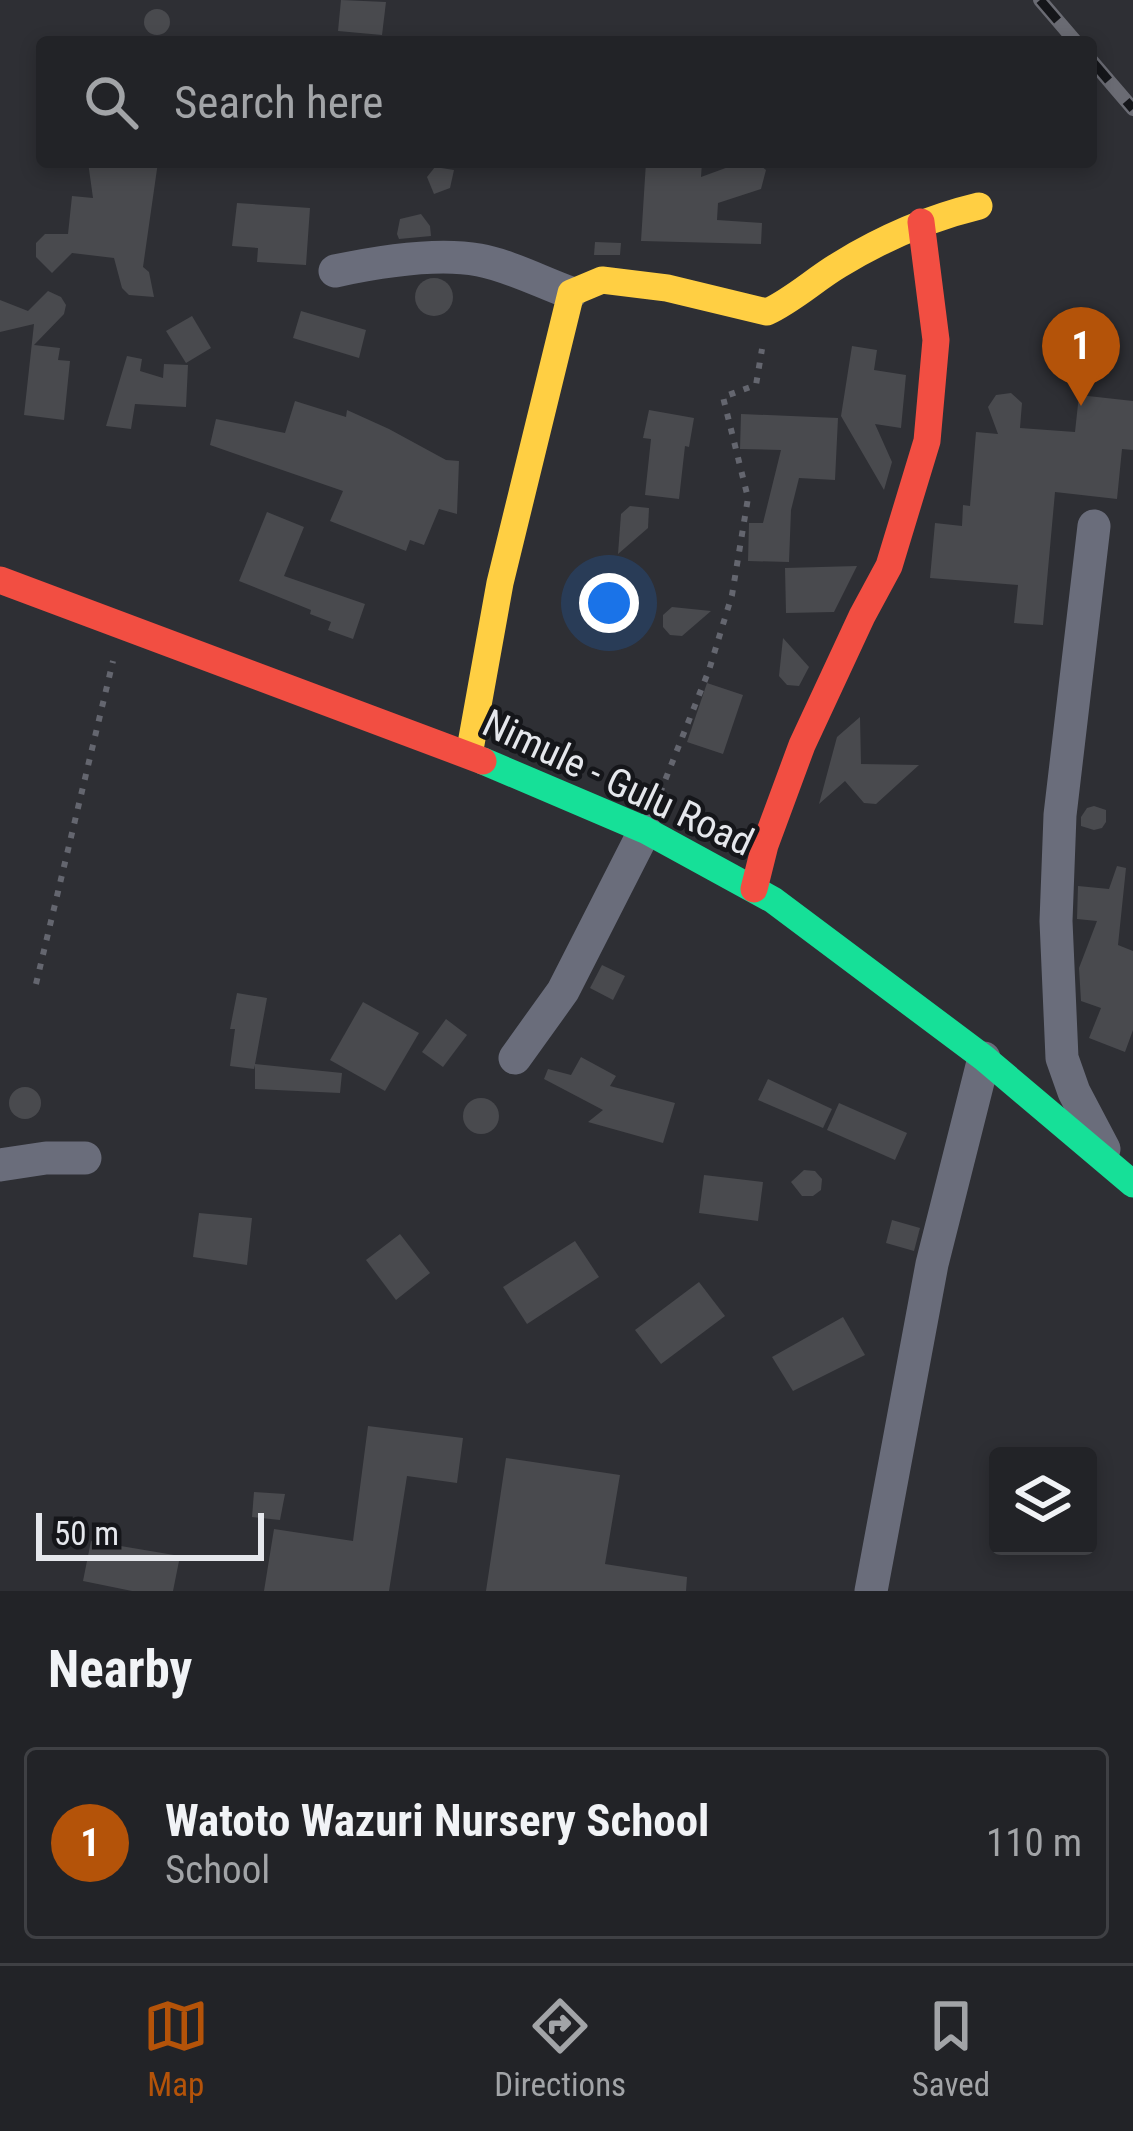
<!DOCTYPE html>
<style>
:root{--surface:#222327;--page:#2a2b2f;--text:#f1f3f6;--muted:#a2a4a7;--line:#3f4044;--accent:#b45309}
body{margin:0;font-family:"Roboto Condensed",sans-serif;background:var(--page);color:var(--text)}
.controls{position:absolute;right:36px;bottom:36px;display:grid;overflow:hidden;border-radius:12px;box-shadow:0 6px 18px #0003}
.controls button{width:108px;height:108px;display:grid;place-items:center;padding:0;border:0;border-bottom:3px solid var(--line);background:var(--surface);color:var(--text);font:60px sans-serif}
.scale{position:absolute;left:36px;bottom:30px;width:228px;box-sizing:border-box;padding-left:12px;border:6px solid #e5e7ec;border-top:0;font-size:33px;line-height:42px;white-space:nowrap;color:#e5e7ec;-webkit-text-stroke:9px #15161a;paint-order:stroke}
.you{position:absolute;left:609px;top:603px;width:42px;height:42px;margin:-30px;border:9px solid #fff;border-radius:50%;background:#1a73e8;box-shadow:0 0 0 18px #1a73e833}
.badge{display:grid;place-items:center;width:78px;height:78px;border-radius:50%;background:var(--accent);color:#fff;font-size:39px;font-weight:700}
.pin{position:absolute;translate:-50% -99px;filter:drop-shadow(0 3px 6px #0008)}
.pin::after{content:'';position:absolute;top:63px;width:42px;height:36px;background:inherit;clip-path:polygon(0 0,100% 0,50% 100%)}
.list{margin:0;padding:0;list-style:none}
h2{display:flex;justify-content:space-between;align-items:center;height:156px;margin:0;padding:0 48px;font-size:51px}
h2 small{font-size:39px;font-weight:400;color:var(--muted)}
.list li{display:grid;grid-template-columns:78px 1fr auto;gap:36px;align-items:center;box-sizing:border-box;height:192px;margin:0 24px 24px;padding:0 24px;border:3px solid var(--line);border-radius:12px}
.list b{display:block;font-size:45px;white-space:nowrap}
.list p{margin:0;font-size:39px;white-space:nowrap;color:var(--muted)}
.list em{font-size:39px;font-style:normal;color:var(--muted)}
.icon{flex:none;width:66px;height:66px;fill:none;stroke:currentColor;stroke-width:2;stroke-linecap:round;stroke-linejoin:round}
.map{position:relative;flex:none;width:1133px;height:1591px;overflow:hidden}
.search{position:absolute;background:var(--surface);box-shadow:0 6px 18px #0003;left:36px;right:36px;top:36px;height:132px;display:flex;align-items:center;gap:30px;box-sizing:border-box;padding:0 42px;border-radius:12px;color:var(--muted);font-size:45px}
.sheet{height:372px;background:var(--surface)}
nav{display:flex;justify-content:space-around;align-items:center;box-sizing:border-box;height:168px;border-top:3px solid var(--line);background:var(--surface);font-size:33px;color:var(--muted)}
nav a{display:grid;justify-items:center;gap:6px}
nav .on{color:var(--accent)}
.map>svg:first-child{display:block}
.building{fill:#494a4e}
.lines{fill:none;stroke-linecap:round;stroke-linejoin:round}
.path{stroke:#64666f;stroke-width:6;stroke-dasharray:6 9;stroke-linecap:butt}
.street{stroke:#6a6d7b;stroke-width:33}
.fast{stroke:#16e098;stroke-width:27}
.slow{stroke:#ffcf43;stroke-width:27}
.jam{stroke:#f24e42;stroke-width:27}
.rail-casing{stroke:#6a6b73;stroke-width:14}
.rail{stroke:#15161a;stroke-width:9;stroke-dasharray:27;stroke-linecap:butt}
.labels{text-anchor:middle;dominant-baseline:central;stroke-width:9;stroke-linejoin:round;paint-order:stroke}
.street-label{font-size:39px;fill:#e5e7ec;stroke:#15161a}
</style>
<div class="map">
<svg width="1133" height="1591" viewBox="0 0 1133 1591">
<rect width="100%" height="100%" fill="#2e2f34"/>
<g class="building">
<path d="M 341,0 L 386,2 L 382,35 L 338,31 Z"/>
<circle cx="157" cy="22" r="13"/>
<path d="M 88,162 L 158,162 L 143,267 L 149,272 L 154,297 L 129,295 L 122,288 L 114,258 L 72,253 L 52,273 L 36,257 L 36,243 L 45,234 L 68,234 L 72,196 L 93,198 Z"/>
<path d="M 646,162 L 702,162 L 701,177 L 742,162 L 756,162 L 766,170 L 761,189 L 718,203 L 717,220 L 762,223 L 761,244 L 641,241 Z"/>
<path d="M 435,167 L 454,170 L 450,188 L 434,194 L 427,177 Z"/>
<path d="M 237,203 L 310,208 L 306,265 L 257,262 L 258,248 L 232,246 Z"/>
<path d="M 421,214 L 430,226 L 431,236 L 399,239 L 397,234 L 400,219 Z"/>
<path d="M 595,242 L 621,243 L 620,255 L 594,255 Z"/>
<circle cx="434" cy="297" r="19"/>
<path d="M 48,291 L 61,297 L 66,305 L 64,314 L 34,345 L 60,348 L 58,360 L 70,361 L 64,420 L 24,415 L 34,324 L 0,332 L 0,300 L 28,311 Z"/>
<path d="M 301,311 L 366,330 L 359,358 L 293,338 Z"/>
<path d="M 192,316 L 211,348 L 186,363 L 166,331 Z"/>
<path d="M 852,346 L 877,350 L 874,370 L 906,375 L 901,428 L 875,424 L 892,462 L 884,490 L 841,416 Z"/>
<path d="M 127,356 L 142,359 L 140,371 L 163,378 L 164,364 L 188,365 L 186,407 L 135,404 L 131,429 L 106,426 Z"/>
<path d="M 1011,393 L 1022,403 L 1020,428 L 1075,432 L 1079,395 L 1133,401 L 1133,450 L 1122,449 L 1117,499 L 1055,492 L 1043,625 L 1014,623 L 1018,585 L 930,578 L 935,523 L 962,526 L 963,505 L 970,506 L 976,432 L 998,434 L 988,407 L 996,395 Z"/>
<path d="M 295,401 L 346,417 L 347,410 L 389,429 L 446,460 L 459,461 L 457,514 L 439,509 L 424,545 L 410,540 L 406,551 L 330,521 L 343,491 L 210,445 L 216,419 L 285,433 Z"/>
<path d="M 649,410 L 694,418 L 689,447 L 685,446 L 679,499 L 645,495 L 651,439 L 643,438 Z"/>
<path d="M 741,414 L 838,418 L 835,480 L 799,478 L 791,510 L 789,562 L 748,561 L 749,523 L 763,523 L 781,450 L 740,449 Z"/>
<path d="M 630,506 L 649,508 L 648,528 L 618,554 L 621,514 Z"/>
<path d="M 267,512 L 304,527 L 284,576 L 365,604 L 353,639 L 328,630 L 331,622 L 310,614 L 311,610 L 239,581 Z"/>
<path d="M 857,566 L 834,612 L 786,613 L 785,568 Z"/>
<path d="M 672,607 L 711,611 L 682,636 L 670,635 L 663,627 L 663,615 Z"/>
<path d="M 783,638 L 809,667 L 799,686 L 787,685 L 779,676 Z"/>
<path d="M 707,683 L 743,695 L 723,754 L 687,742 Z"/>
<path d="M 860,717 L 861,764 L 919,765 L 876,804 L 864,803 L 845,781 L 819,804 L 837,737 Z"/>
<path d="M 1094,806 L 1106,810 L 1106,822 L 1102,828 L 1094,830 L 1081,826 L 1081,817 L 1087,808 Z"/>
<path d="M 1117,866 L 1126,868 L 1118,945 L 1133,951 L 1133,1030 L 1125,1052 L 1089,1038 L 1101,1008 L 1081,1001 L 1079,968 L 1097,921 L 1077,919 L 1078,886 L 1109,889 Z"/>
<path d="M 602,965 L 625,976 L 613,1000 L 590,988 Z"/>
<path d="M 237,993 L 267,998 L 255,1064 L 342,1073 L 340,1093 L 255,1089 L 255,1065 L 254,1069 L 230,1066 L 235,1029 L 230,1029 Z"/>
<path d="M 363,1002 L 419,1033 L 385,1091 L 330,1060 Z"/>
<path d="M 446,1019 L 467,1035 L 443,1067 L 422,1052 Z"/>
<path d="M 581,1057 L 616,1076 L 610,1086 L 675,1103 L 663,1143 L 588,1122 L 603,1110 L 544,1079 L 548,1069 L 571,1075 Z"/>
<path d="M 768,1079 L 832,1109 L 823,1128 L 758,1100 Z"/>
<circle cx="25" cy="1103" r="16"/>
<circle cx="481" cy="1116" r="18"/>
<path d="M 839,1103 L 907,1133 L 895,1160 L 827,1130 Z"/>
<path d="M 804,1170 L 815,1171 L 822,1179 L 821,1190 L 813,1196 L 802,1196 L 791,1182 Z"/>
<path d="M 704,1175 L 763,1182 L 758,1221 L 699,1213 Z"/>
<path d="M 199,1213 L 252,1218 L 247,1265 L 193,1257 Z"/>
<path d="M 892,1220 L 920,1228 L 914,1251 L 886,1243 Z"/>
<path d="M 400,1234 L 430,1273 L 396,1300 L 366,1260 Z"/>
<path d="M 575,1241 L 599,1277 L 527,1324 L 503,1287 Z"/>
<path d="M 699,1282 L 725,1316 L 661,1364 L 635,1330 Z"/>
<path d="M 843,1317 L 865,1355 L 793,1391 L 772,1357 Z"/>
<path d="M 368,1426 L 463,1438 L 457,1483 L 407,1476 L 389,1591 L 264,1591 L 274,1529 L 353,1541 Z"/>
<path d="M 506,1458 L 620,1475 L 605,1564 L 687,1577 L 686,1591 L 486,1591 Z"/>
<path d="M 254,1492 L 285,1494 L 280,1520 L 252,1517 Z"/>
<path d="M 91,1541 L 180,1556 L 173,1591 L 132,1591 L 83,1581 Z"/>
</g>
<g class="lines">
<g class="path">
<path d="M 660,793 L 709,670 L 732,595 L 748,498 L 723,397 L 756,385 L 762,349"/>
<path d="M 36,984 L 113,661"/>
</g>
<g class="street">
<path d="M 335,271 C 377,262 436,252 479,260 C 508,265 543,283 571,293"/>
<path d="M 1094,526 L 1060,815 L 1056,921 L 1062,1058 L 1074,1092 L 1104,1149"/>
<path d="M 515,1058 L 563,991 L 645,830"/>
<path d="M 0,1165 L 46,1158 L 85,1158"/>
<path d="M 871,1591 L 932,1264 L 984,1058"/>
</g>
<path class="fast" d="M 483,761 L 645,830 L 773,900 L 984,1058 L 1133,1184"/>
<path class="slow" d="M 469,755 L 500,583 L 571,293 L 602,280 L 667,288 L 767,312 C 793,300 814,280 839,265 C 883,238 929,218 979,206"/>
<g class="jam">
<path d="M 0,580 L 483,761"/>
<path d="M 754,889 L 765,845 L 802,745 L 862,616 L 889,566 L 927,441 L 936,340 L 921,222"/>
</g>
<defs>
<g id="rail">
<path d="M 1040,0 L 1076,42"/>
<path d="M 1091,60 L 1133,109"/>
</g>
</defs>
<use href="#rail" class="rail-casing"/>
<use href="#rail" class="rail"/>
</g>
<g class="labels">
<g class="street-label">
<text transform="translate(618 783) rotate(25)">Nimule - Gulu Road</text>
</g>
</g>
</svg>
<div class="controls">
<button><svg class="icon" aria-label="layers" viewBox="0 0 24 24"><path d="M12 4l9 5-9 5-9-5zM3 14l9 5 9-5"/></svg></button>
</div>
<div class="scale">50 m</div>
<div class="you"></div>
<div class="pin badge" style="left:1081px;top:406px">1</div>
<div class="search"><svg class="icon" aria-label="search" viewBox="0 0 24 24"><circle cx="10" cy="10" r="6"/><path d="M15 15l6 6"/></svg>Search here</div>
</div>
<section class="sheet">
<h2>Nearby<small></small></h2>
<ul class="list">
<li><span class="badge">1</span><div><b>Watoto Wazuri Nursery School</b><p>School</p></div><em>110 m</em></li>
</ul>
</section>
<nav>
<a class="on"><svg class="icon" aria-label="map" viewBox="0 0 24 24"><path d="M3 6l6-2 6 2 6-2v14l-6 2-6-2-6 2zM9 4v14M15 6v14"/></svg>Map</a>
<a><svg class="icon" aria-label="directions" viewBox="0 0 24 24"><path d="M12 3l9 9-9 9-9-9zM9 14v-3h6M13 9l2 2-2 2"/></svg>Directions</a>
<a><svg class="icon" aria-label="saved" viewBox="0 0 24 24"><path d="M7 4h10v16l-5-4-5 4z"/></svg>Saved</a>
</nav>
